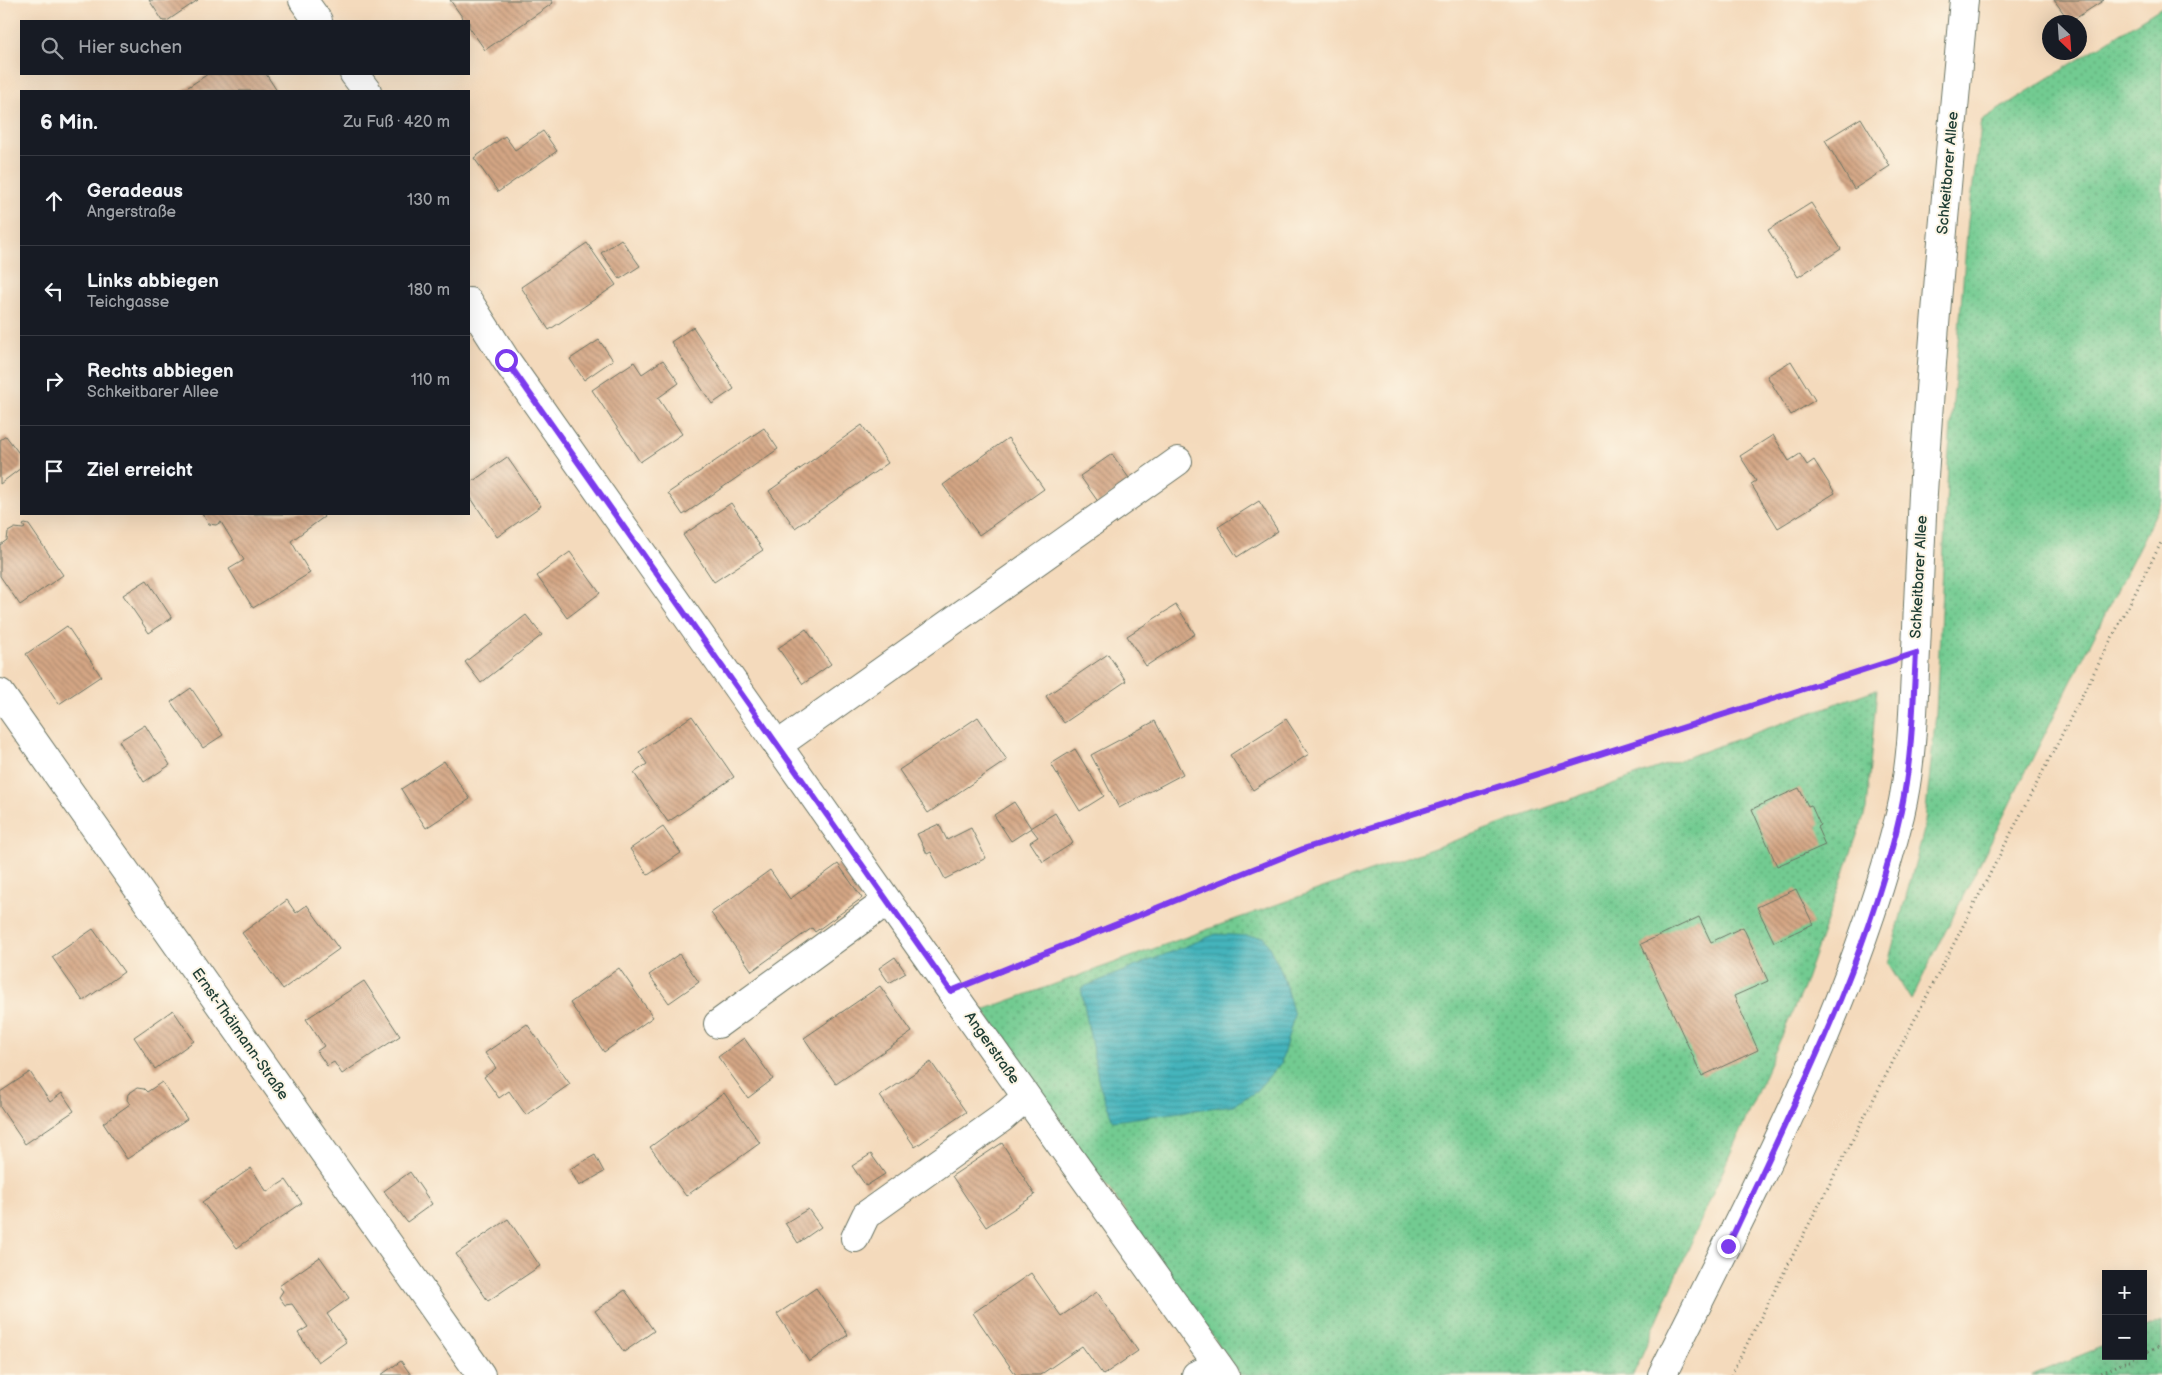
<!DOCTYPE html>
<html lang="de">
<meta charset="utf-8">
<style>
:root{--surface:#171b24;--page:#20242c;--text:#f1f3f6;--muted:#9ea1a6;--line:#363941}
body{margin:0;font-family:"Balsamiq Sans",sans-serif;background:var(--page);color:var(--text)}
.controls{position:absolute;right:15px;bottom:15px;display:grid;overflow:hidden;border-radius:0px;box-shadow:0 5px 20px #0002}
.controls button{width:45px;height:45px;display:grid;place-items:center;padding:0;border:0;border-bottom:1px solid var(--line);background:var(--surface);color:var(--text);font:25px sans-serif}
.compass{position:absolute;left:2042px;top:15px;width:45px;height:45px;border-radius:50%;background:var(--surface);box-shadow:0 5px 20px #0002;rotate:155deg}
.stop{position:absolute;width:15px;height:15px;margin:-11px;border:4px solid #7c3aed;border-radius:50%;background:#fff}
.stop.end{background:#7c3aed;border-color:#fff;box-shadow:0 1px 5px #0008}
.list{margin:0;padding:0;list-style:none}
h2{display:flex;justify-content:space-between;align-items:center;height:65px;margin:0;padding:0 20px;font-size:21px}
h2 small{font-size:16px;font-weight:400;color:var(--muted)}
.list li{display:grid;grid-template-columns:32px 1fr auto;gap:15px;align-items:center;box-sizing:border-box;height:90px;padding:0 20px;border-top:1px solid var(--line)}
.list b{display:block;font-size:19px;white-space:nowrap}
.list p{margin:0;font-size:16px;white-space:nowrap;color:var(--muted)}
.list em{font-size:16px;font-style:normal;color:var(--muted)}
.icon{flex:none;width:28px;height:28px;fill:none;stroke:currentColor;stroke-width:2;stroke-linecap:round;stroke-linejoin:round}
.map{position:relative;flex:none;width:2162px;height:1375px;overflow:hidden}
.search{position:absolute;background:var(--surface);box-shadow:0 5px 20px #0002;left:20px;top:20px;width:450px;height:55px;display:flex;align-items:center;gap:12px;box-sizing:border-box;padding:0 18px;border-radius:0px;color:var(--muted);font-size:19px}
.panel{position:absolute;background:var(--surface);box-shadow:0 5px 20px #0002;left:20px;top:90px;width:450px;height:425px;border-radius:0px}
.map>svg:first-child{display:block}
.grass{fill:url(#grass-dots);stroke:#488462}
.water{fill:url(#water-rules);stroke:#327878}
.building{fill:url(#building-back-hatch)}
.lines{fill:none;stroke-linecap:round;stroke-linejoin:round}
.minor-casing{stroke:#6a7464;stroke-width:30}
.path{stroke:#6a7464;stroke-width:3;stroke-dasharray:1 4;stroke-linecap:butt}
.minor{stroke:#fff;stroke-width:28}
.route{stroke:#7c3aed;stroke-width:6}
.labels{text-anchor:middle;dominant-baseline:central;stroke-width:4;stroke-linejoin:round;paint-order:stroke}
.street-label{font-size:15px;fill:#1f3d34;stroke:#fcf5e5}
</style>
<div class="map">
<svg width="2162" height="1375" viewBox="0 0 2162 1375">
<defs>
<pattern id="grass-dots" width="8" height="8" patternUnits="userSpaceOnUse" patternTransform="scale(1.25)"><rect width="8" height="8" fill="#72cb91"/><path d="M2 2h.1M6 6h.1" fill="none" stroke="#5da677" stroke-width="1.8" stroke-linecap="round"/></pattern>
<pattern id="water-rules" width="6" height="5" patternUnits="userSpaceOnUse" patternTransform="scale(1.25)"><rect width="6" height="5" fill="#44b4bc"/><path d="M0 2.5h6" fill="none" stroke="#38949a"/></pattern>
<pattern id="building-back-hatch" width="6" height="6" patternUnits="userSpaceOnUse" patternTransform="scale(1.25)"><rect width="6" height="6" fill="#d4a684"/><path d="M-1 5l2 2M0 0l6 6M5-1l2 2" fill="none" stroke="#ab886d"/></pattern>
</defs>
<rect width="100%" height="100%" fill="#fcf5e5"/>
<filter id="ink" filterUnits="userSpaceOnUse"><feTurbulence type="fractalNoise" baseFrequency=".02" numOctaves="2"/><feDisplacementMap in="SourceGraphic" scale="10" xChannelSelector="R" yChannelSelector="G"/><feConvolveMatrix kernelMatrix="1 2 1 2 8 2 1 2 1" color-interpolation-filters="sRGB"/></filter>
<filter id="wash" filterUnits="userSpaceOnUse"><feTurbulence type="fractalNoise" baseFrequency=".0096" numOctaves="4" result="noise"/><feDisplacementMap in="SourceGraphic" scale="20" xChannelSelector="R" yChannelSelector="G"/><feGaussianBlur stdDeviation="1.12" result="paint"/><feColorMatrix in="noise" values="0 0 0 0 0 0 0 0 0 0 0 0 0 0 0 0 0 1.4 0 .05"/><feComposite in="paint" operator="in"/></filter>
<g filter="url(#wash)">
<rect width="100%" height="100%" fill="#f4dabc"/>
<g class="grass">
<path d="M 2162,7 L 2162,501 L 1911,1000 L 1888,963 L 1924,830 L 1936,713 L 1948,463 L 1968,221 L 1982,120 Z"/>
<path d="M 1877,689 L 1866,810 L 1803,988 L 1633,1375 L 1240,1375 L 983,1010 Z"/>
<path d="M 2162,1321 L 2162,1375 L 2032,1375 L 2106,1345 L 2106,1356 L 2143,1356 L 2143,1329 Z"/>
</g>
<path class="water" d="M 1216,934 L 1264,937 L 1281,970 L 1294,1015 L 1281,1063 L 1254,1093 L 1233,1105 L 1113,1121 L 1099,1084 L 1081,988 Z"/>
<g id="blocks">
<g class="building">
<path d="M 149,0 L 198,0 L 167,21 L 163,21 Z"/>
<path d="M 450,0 L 551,0 L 553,3 L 485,50 L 469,27 L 469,21 L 465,21 Z"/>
<path d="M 2054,0 L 2104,0 L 2070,22 Z"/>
<path d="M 208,74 L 266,74 L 277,91 L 182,91 Z"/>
<path d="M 1861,118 L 1890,166 L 1854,189 L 1825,140 Z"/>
<path d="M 543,131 L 557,151 L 498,192 L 474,158 L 505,136 L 515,150 Z"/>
<path d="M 1811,203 L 1841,249 L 1798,277 L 1768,230 Z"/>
<path d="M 621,239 L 640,266 L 620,279 L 601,253 Z"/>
<path d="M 587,243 L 616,285 L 549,330 L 521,287 Z"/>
<path d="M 693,327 L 734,389 L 712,404 L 671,342 Z"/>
<path d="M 599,340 L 613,360 L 584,380 L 570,359 Z"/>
<path d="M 663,360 L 679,383 L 658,398 L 682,434 L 640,462 L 592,390 L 634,362 L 642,374 Z"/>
<path d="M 1791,361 L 1815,400 L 1791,415 L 1767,376 Z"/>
<path d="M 862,425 L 888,463 L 795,528 L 769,491 Z"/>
<path d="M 764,428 L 778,449 L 683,515 L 668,493 Z"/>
<path d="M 1773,435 L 1789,461 L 1800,454 L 1807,465 L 1814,460 L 1835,493 L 1778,528 L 1751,484 L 1756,481 L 1740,456 Z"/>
<path d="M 6,436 L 21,456 L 21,468 L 0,484 L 0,440 Z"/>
<path d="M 1008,438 L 1044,489 L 979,535 L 943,485 Z"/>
<path d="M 1112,454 L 1131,481 L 1099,503 L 1080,476 Z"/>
<path d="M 507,457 L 541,506 L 497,537 L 469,495 L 469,484 Z"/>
<path d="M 1259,501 L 1278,531 L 1237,557 L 1218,527 Z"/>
<path d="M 731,503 L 763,550 L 714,582 L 683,535 Z"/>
<path d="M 202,514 L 322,514 L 324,517 L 291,541 L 310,573 L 253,608 L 229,569 L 244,560 L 221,522 L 216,525 L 209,524 Z"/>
<path d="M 25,524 L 29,525 L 63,575 L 20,605 L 0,576 L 0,545 L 7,540 L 8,532 L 15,528 L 23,529 L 25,528 L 23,525 Z"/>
<path d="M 570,552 L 600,593 L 567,618 L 537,576 Z"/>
<path d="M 147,580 L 172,618 L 149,633 L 123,595 Z"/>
<path d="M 1176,605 L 1195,634 L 1146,666 L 1127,636 Z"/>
<path d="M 526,615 L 542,635 L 481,683 L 465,662 Z"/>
<path d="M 67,626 L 101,676 L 59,704 L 26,654 Z"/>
<path d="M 806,629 L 831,664 L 803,684 L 778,648 Z"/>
<path d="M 1108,654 L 1126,681 L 1064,723 L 1046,696 Z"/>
<path d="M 191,688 L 223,735 L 203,748 L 171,702 Z"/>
<path d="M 692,716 L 734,777 L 668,822 L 634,773 L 647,764 L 639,752 Z"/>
<path d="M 978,717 L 1007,760 L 928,813 L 899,770 Z"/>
<path d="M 1286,719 L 1309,754 L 1253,790 L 1230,755 Z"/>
<path d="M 1155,721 L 1183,774 L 1119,808 L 1091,755 Z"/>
<path d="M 145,725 L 170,765 L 144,782 L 119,741 Z"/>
<path d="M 1075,749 L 1104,796 L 1080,811 L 1051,764 Z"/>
<path d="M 444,761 L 470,799 L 426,828 L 401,789 Z"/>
<path d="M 1799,788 L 1808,806 L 1811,805 L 1820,825 L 1817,827 L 1825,845 L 1777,866 L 1752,809 Z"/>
<path d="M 1014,802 L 1031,828 L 1011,841 L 994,815 Z"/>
<path d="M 1055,813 L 1073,843 L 1043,862 L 1030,842 L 1038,837 L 1031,828 Z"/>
<path d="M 939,824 L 947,840 L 971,828 L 986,858 L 945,879 L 931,852 L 927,854 L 917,834 Z"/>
<path d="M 663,827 L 681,853 L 648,875 L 630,849 Z"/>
<path d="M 838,864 L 862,898 L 815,932 L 812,928 L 752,971 L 711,913 L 770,870 L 790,899 Z"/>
<path d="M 1796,889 L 1813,924 L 1774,942 L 1757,907 Z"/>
<path d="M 287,900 L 296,913 L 307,905 L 339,949 L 283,989 L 242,933 Z"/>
<path d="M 1699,917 L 1711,942 L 1743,927 L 1768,981 L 1734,996 L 1758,1050 L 1702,1076 L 1641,944 Z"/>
<path d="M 93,929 L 124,972 L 83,1001 L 52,957 Z"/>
<path d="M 679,954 L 699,982 L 669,1003 L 649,975 Z"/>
<path d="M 895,957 L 906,973 L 889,983 L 879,968 Z"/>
<path d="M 619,968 L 653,1017 L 604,1052 L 570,1003 Z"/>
<path d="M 364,981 L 400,1036 L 342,1074 L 334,1062 L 327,1066 L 317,1051 L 324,1046 L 306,1019 Z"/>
<path d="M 880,986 L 912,1032 L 836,1084 L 804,1038 Z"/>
<path d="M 173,1010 L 194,1041 L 155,1069 L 134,1037 Z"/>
<path d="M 527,1024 L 570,1084 L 526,1115 L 509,1091 L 499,1098 L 484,1077 L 496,1068 L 485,1053 Z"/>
<path d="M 744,1038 L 773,1079 L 748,1098 L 718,1057 Z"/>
<path d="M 931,1062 L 966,1112 L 915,1147 L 880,1096 Z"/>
<path d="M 30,1072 L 50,1102 L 62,1093 L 74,1111 L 25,1144 L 0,1107 L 0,1092 Z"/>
<path d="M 162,1082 L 187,1119 L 127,1159 L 103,1123 L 130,1104 L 127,1100 L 128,1094 L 137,1088 L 144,1089 L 147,1092 Z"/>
<path d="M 724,1093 L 760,1143 L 686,1196 L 650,1147 Z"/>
<path d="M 1002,1143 L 1035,1195 L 986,1227 L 952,1176 Z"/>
<path d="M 871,1154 L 885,1174 L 866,1186 L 852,1166 Z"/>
<path d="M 595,1155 L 604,1172 L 579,1186 L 570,1169 Z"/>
<path d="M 251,1168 L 267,1192 L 286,1180 L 302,1203 L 237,1248 L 202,1202 Z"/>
<path d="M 410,1172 L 432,1204 L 407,1222 L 384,1191 Z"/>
<path d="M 808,1209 L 821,1227 L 798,1243 L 785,1223 Z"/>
<path d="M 508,1219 L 540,1266 L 488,1301 L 456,1254 Z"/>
<path d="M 320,1257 L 349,1298 L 327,1314 L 346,1342 L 318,1362 L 298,1333 L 308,1327 L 292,1304 L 285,1305 L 279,1297 L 283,1291 L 279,1286 Z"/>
<path d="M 1031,1273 L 1061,1316 L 1097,1292 L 1138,1351 L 1103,1375 L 1082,1346 L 1040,1375 L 1016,1375 L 973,1313 Z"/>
<path d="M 816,1288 L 848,1335 L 809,1362 L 777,1314 Z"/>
<path d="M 625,1290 L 654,1331 L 624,1352 L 595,1311 Z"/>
<path d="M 401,1361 L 411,1375 L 381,1375 Z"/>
</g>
</g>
</g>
<g filter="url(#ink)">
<use href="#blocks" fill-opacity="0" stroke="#6a7464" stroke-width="1"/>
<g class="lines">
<defs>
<g id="minor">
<path d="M 303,0 L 318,21"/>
<path d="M 354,74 L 367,91"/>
<path d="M 469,302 L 506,360 L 951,991 L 1225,1375"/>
<path d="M 0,693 L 481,1375"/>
<path d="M 778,745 L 1178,461"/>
<path d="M 718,1024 L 887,901"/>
<path d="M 855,1238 L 866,1215 L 1002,1118 L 1026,1097"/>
<path d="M 1196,1375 L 1218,1366"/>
<path d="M 1662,1375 C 1752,1194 1850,1013 1900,815 C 1911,769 1913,720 1915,672 C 1918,613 1920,553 1923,493 C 1933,328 1949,164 1964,0"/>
</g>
</defs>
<use href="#minor" class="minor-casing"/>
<g class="path">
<path d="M 982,979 L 1303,849 L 1882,664"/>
<path d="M 2143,1354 L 2162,1345"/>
<path d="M 1731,1375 L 2162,541"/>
<path d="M 2097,1375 L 2138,1356"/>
</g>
<use href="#minor" class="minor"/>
</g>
</g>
<g class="lines" filter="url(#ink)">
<path class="route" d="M 506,360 L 951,991 L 1303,849 L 1916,653 C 1913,706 1912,759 1901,811 C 1867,964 1793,1105 1728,1246"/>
</g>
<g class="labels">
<g class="street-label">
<text transform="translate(1948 173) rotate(-85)">Schkeitbarer Allee</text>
<text transform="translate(1919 577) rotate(-87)">Schkeitbarer Allee</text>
<text transform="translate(240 1034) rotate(55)">Ernst-Thälmann-Straße</text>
<text transform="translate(992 1048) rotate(55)">Angerstraße</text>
</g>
</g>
</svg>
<div class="controls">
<button>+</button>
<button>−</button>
</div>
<svg class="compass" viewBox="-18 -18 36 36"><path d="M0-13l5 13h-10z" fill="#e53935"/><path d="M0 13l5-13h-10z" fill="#9ea1a6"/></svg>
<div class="stop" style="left:506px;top:360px"></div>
<div class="stop end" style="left:1728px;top:1246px"></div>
<div class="search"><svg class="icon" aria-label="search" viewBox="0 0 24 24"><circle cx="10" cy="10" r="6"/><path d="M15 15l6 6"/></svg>Hier suchen</div>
<section class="panel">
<h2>6 Min.<small>Zu Fuß · 420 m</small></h2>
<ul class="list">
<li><svg class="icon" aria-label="ahead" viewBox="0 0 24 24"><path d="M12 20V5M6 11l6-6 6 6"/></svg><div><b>Geradeaus</b><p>Angerstraße</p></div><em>130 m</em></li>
<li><svg class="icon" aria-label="left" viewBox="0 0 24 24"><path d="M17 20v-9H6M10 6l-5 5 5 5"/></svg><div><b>Links abbiegen</b><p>Teichgasse</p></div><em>180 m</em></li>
<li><svg class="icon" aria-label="right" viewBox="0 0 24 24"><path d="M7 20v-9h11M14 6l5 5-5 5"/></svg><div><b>Rechts abbiegen</b><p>Schkeitbarer Allee</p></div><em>110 m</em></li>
<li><svg class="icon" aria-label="arrive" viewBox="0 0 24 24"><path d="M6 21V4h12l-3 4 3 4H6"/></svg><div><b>Ziel erreicht</b></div></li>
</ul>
</section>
</div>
